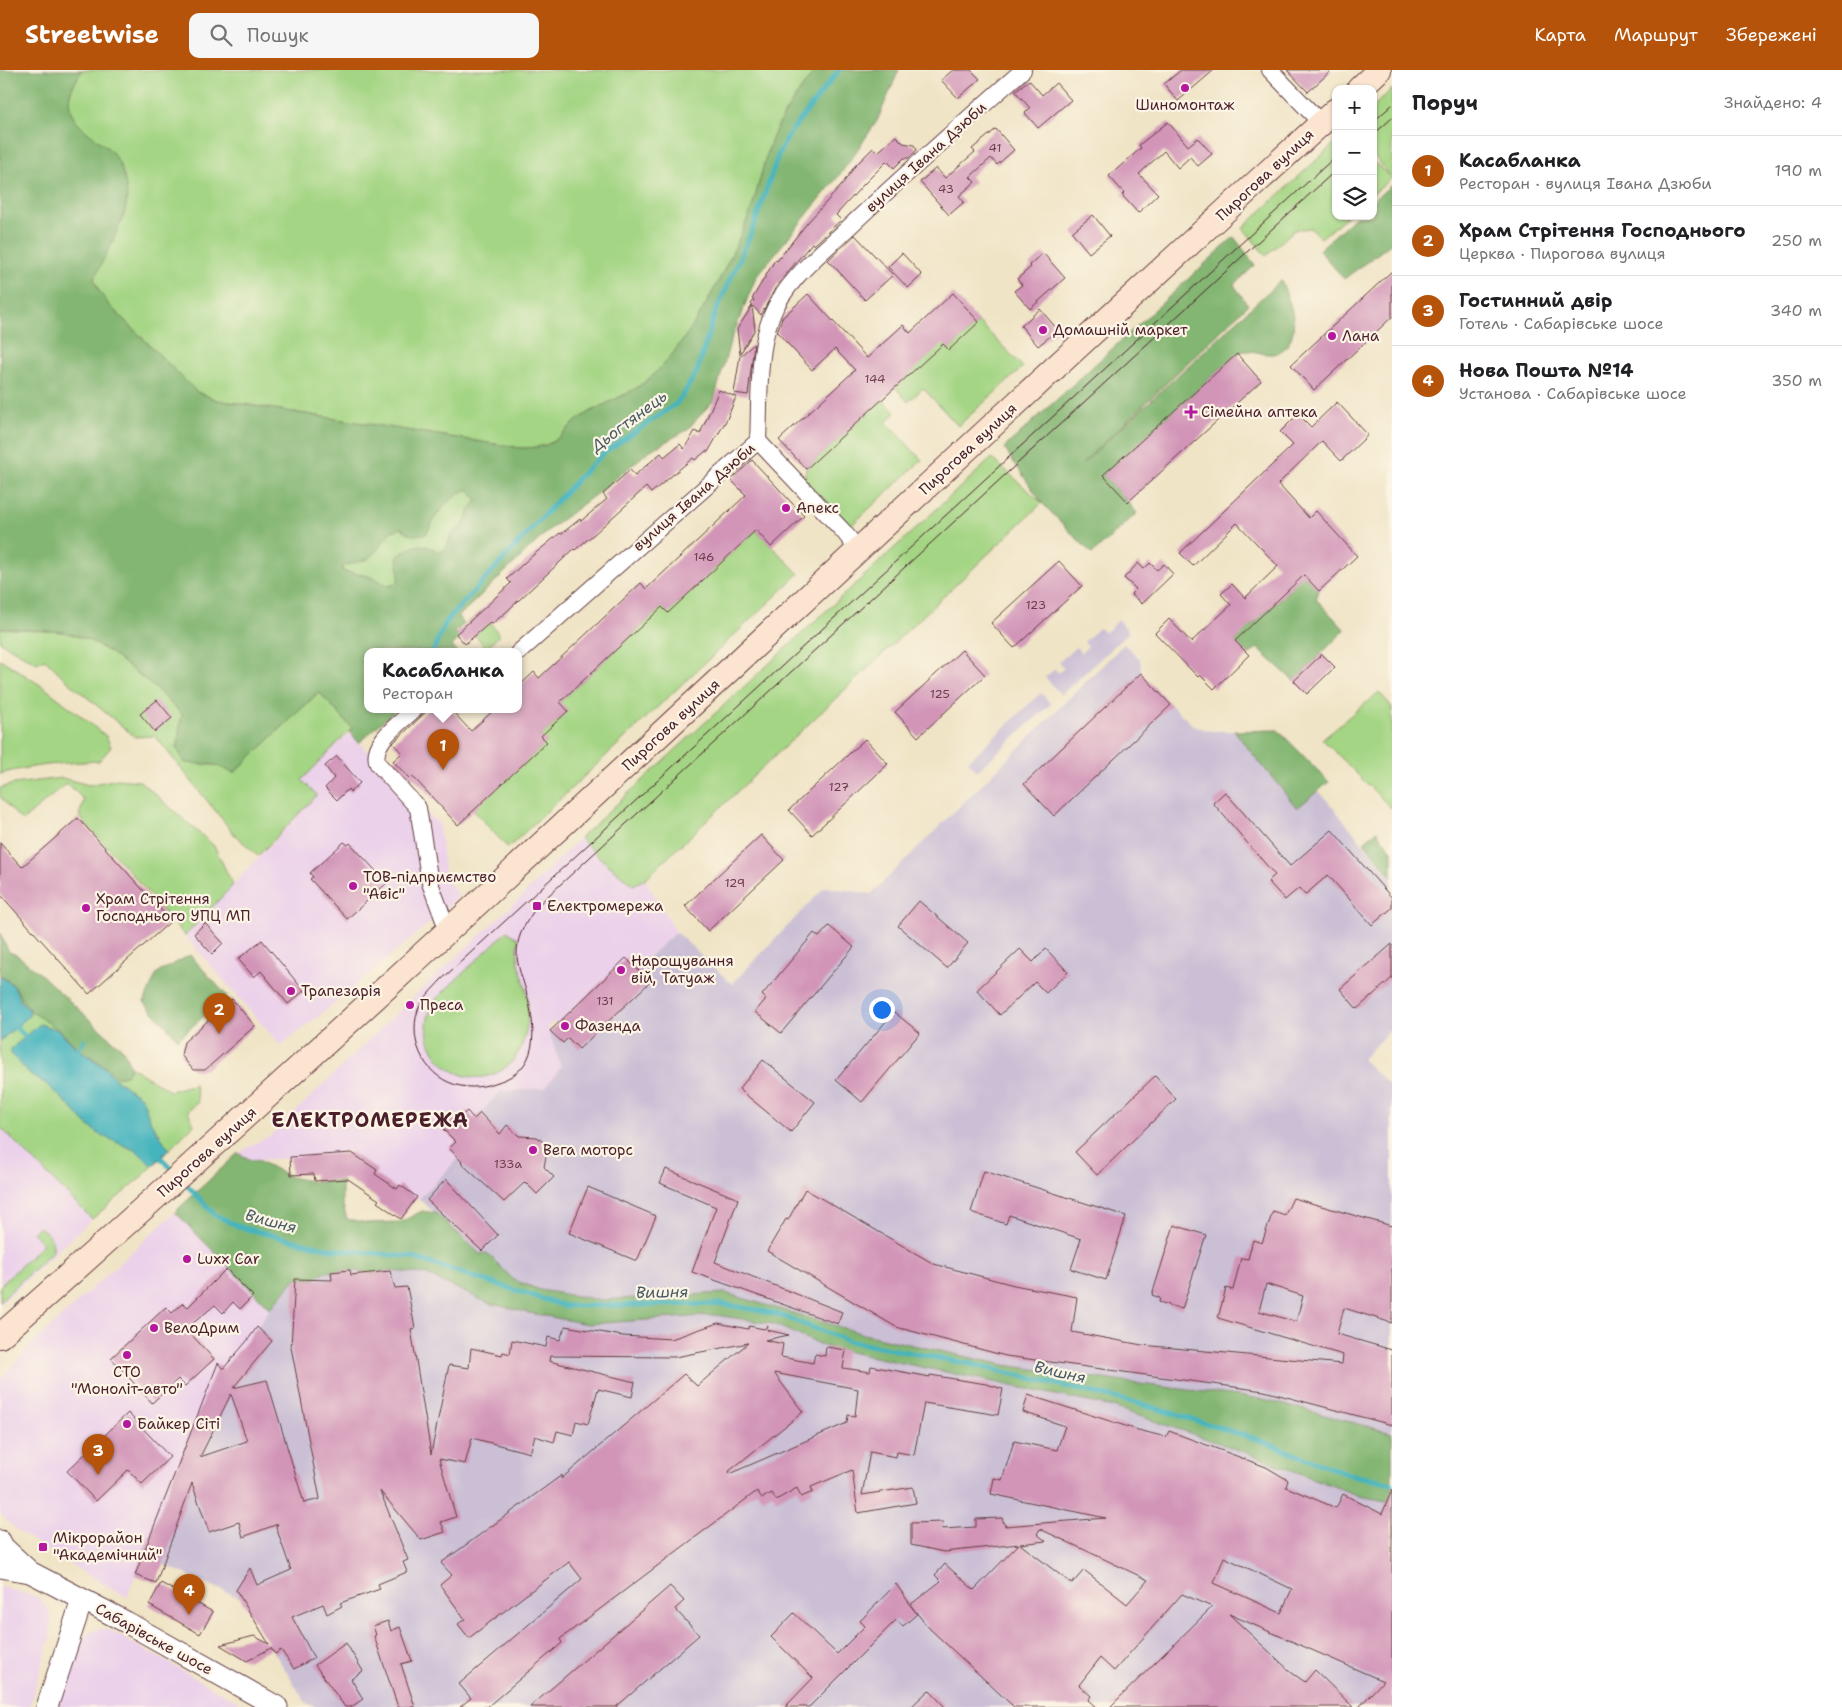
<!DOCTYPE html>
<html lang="uk">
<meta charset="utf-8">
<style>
:root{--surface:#fff;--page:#f6f6f6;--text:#202124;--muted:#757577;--line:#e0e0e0;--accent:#b45309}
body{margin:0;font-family:"Shantell Sans",sans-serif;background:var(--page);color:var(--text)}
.controls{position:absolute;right:15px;top:15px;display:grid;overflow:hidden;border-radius:10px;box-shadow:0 1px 4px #0004}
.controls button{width:45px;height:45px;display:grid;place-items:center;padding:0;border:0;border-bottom:1px solid var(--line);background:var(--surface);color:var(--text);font:25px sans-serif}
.you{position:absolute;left:881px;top:939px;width:18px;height:18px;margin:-12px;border:4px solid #fff;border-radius:50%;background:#1a73e8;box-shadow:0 0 0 8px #1a73e833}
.badge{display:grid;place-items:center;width:32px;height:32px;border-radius:50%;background:var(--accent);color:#fff;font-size:16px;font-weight:700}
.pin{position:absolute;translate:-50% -41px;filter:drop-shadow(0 1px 2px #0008)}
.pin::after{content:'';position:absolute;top:26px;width:18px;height:15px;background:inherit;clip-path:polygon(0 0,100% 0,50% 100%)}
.popup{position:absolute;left:364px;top:578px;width:158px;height:65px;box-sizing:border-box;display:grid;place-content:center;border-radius:10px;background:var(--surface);filter:drop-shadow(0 1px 4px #0005);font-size:16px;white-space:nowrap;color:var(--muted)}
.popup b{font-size:19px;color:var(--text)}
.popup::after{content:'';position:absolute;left:50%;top:100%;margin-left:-10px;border:10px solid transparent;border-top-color:var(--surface)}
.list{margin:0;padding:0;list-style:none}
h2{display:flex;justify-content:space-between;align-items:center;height:65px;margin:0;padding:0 20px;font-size:21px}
h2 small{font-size:16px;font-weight:400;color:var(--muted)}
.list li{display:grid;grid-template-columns:32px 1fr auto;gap:15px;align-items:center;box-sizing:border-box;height:70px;padding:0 20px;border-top:1px solid var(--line)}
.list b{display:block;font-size:19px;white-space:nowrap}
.list p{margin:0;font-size:16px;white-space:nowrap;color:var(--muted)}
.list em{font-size:16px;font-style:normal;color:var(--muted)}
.icon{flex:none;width:28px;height:28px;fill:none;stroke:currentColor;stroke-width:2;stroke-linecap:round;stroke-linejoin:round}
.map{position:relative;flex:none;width:1392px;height:1637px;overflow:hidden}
header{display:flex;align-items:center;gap:30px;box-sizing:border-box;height:70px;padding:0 25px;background:var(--accent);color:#fff}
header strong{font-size:24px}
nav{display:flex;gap:28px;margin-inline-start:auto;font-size:18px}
.search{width:350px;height:45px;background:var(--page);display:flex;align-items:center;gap:12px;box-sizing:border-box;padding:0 18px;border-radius:10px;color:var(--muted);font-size:19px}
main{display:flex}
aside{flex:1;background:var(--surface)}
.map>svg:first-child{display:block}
.built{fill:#ecd1ea}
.industrial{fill:#cbbfd5}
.green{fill:#a4d584;stroke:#777a58;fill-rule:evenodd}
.forest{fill:#83b672;stroke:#666a4e;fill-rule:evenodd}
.water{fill:#45b4bd;stroke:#486a74}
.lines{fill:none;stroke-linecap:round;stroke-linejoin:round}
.stream{stroke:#45b4bd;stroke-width:5}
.building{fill:#d295b8;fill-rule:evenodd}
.minor-casing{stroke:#633d42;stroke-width:18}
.tertiary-casing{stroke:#633d42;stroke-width:23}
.secondary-casing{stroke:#633d42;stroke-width:26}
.minor{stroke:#fff;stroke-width:16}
.tertiary{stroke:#fff;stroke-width:21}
.secondary{stroke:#fce5d0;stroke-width:24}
.tram{stroke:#4a1f2b;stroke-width:1}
.poi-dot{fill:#b5179e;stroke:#fcf5e5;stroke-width:2}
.labels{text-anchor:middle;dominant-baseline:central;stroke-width:4.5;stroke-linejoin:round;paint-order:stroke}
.number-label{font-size:12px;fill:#6c3c4e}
.poi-label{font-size:15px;fill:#4a1f2b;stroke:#fcf5e5;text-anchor:start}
.street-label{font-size:15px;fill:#4a1f2b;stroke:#fcf5e5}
.water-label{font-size:16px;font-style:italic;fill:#485b65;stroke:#fcf5e5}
.district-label{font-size:20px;font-weight:bold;letter-spacing:1px;fill:#4a1f2b;stroke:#fcf5e5}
</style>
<header>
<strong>Streetwise</strong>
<div class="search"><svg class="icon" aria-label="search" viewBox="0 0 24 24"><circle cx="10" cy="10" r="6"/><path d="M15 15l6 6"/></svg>Пошук</div>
<nav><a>Карта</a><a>Маршрут</a><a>Збережені</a></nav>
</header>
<main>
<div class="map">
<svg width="1392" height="1637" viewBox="0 0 1392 1637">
<rect width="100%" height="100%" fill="#fcf5e5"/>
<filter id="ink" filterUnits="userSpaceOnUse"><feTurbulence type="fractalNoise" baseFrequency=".02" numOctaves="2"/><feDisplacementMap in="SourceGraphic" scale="10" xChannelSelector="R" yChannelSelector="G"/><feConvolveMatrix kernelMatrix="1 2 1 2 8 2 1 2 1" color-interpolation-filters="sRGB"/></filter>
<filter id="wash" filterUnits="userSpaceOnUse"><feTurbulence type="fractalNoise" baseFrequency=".0096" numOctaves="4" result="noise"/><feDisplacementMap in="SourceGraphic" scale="20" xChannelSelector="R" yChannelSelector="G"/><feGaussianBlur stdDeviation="1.12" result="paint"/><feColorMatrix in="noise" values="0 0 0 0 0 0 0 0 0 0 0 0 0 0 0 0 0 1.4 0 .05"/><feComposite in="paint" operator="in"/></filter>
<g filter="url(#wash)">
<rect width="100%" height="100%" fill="#f0e4c6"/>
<g class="built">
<path d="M 350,662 L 418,738 L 439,753 L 444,802 L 447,811 L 459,825 L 446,839 L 324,942 L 281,976 L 185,866 L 317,725 L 301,710 Z"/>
<path d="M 580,768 L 600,788 L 633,814 L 645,809 L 676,862 L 636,897 L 626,888 L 557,954 L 554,951 L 548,957 L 561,997 L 545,1018 L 500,1022 L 474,1049 L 466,1041 L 457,1050 L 455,1048 L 443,1060 L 456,1072 L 449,1078 L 459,1088 L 419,1129 L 400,1115 L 397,1119 L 394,1117 L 391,1120 L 388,1118 L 377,1132 L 375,1127 L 374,1105 L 377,1100 L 346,1080 L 335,1085 L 258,1090 L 251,1090 L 238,1083 L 271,1065 L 429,912 L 517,831 Z"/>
<path d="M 0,1057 L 92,1149 L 0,1234 Z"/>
<path d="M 175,1142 L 270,1239 L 203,1332 L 127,1527 L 83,1502 L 16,1460 L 0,1443 L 0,1310 L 30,1276 Z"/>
<path d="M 0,1516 L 39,1528 L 47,1537 L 51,1545 L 50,1568 L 29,1637 L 0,1637 Z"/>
<path d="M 99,1559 L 110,1560 L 247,1637 L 58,1637 L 78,1577 L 85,1566 L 92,1561 Z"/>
</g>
<g class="industrial">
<path d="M 1119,550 L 1129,562 L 1061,625 L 1045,607 L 1055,599 L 1058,603 L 1064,598 L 1059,592 L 1076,577 L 1081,583 L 1088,576 L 1084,572 L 1099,558 L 1105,563 Z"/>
<path d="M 1124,574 L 1140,589 L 1141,603 L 1171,635 L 1193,655 L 1209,661 L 1234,661 L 1297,737 L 1319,721 L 1392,808 L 1392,958 L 1362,989 L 1392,1018 L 1392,1363 L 1263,1329 L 1131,1313 L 1004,1295 L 867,1265 L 725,1223 L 599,1230 L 540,1220 L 514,1210 L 487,1183 L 480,1184 L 419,1129 L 459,1088 L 467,1098 L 499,1063 L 480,1043 L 500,1022 L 545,1018 L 561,997 L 548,959 L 563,973 L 568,968 L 579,979 L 649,912 L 636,898 L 676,862 L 732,914 L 825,817 L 871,824 Z"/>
<path d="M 1041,623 L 1051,634 L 977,701 L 968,691 Z"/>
<path d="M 350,1200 L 369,1203 L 390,1201 L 425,1204 L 488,1233 L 530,1243 L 588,1254 L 716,1245 L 773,1254 L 826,1277 L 1113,1337 L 1245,1382 L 1359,1426 L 1392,1432 L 1392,1637 L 316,1637 L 306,1633 L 240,1528 L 142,1485 L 203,1332 L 220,1303 L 247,1271 L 270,1239 L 295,1209 L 314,1209 L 325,1202 Z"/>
</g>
<g class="green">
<path d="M 82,0 L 816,0 C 801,19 782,44 773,67 C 763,91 759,118 750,143 C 729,194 692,270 651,307 C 632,324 606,332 585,345 C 556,364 562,378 520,378 L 217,330 L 197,322 L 108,234 L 99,221 L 94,209 L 124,145 L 112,83 C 94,68 61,50 71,21 C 74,14 78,7 82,0 Z"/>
<path d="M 1392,19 L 1392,108 L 1373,124 L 1373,92 L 1390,106 L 1373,84 L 1373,37 Z"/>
<path d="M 1336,72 L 1336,146 L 1347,146 L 1321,168 L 1310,158 L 1294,160 L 1266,186 L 1243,158 Z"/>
<path d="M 979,252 L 1023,297 L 958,356 L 923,318 L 908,332 L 895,317 L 938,268 L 949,280 Z"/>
<path d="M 882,329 L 896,343 L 886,352 L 922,390 L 844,462 L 802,418 L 806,399 Z"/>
<path d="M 992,388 L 1042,433 L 645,809 L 633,815 L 600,788 L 580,768 Z"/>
<path d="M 468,419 L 477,430 L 470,440 L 463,457 L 452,463 L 448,474 L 439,483 L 399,502 L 399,512 L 390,516 L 368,506 L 342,501 L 342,496 L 350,494 L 378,479 L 389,462 L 401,458 L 426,464 C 437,442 446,430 468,419 Z"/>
<path d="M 756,460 L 799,504 L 508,778 L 473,740 L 547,672 L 541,666 L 568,641 L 560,632 L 662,537 L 668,542 Z"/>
<path d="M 481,542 L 500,565 L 486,578 L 466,554 Z"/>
<path d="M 0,558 L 64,562 L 89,570 L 111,583 L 153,616 L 182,644 L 177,678 L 200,694 L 215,695 L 234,703 L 319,622 L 352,658 L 302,710 L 317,725 L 258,786 L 234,764 L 155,666 L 135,667 L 66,610 L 45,589 L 37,593 L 0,572 Z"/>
<path d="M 0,589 L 45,618 L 106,666 L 111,677 L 99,691 C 65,693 32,695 0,704 Z"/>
<path d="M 1379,622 L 1392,637 L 1392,739 L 1322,669 Z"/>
<path d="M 62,708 L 89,715 L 117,709 L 140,711 L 214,776 L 233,815 L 185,866 L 131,803 L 79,746 L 84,730 L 67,713 L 22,751 L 0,727 L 0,718 L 14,714 Z"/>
<path d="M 507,861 L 519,869 C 514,890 524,905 527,925 C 531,950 525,986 502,1000 C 456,1028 404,970 438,927 Z"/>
<path d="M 0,875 L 100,965 L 131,997 L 170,1021 L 195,1014 L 198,1032 L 188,1041 L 194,1055 L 142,1107 L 92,1149 L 0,1057 L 0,971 L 29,946 L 30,941 L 20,930 L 14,916 L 0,906 ZM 58,960 L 78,979 L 107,999 L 115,1009 L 142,1028 L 151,1053 L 160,1064 L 152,1096 L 137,1081 L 121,1074 L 84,1052 L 70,1036 L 45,1013 L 32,1006 L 24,997 Z"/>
<path d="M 39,1157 C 49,1163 54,1170 53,1181 L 0,1231 L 0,1216 L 43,1174 L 33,1163 Z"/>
</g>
<g class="forest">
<path d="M 0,0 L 82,0 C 78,8 72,16 70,24 C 64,55 95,64 112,82 C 122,94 127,113 127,129 C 126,149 103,189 94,209 L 99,221 L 108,234 L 197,322 L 217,330 L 520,378 C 562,378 556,364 585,345 C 606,332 632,324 651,307 C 692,270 729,194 750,143 C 759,118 763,91 773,67 C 782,44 801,19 816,0 L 899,0 L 877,51 L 842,102 L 756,207 L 730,272 L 714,330 L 687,360 L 649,381 L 604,418 L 550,459 L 458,547 L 464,554 L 455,562 L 460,568 L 452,576 L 457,581 L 368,581 L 368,639 L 396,639 L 359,673 L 350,662 L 352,658 L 319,622 L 234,703 L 215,695 L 185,693 L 177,678 L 182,644 L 153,616 L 111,583 L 89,570 L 64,562 L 0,558 ZM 468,419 L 477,430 L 470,440 L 463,457 L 452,463 L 448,474 L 440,483 C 421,470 414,475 397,487 L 399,502 L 398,512 L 390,516 L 368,506 L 342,501 L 343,496 L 368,489 L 378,479 L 390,462 L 401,458 L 411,465 L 426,464 C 437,442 446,430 468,419 Z"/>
<path d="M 1391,115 L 1392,173 L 1344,209 L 1319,180 L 1356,146 L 1373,146 L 1373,131 Z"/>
<path d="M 1234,167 L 1255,195 L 1234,215 L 1248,235 L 1082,394 L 1281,210 C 1289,231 1303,259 1284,279 C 1280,282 1275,285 1270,284 C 1257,284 1249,277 1237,284 L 1104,405 L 1137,443 L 1092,484 L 1042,433 L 1004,378 Z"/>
<path d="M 1294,495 L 1319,521 L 1316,529 L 1345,560 L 1294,611 L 1257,578 L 1249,585 L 1233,569 L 1249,554 L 1254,554 L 1292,517 L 1283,506 Z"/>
<path d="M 1278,660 L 1329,712 L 1297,738 L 1234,661 Z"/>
<path d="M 1377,761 L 1392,781 L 1392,807 L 1364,772 Z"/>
<path d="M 0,863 L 9,882 C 21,885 26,894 37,901 L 113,971 L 122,978 L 131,997 L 126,1005 L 116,1007 L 108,998 L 79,979 L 59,960 L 32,942 L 22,930 L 15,916 L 0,905 Z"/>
<path d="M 190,885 L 227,926 L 178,969 L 144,932 L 157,903 Z"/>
<path d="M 238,1083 L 251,1090 L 258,1090 L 290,1107 L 314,1112 L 342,1111 L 342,1132 L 347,1149 L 368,1153 L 401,1152 L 422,1141 L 436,1143 L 480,1184 L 487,1183 L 514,1210 L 540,1220 L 599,1230 L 725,1223 L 867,1265 L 1004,1295 L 1131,1313 L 1263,1329 L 1392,1363 L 1392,1432 L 1359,1426 L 1245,1382 L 1113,1337 L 826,1277 L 773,1254 L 716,1245 L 588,1254 L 530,1243 L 488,1233 L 425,1204 L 390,1201 L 369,1203 L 350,1200 L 325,1202 L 314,1209 L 295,1209 L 270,1239 L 175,1142 Z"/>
</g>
<g class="water">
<path d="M 0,906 L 14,916 L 20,930 L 30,941 L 29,946 L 0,971 Z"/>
<path d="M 40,954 L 58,960 L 78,979 L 107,999 L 115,1009 L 142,1028 L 151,1053 L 169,1079 L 152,1096 L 137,1081 L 100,1065 L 84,1052 L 70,1036 L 45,1013 L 32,1006 L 11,984 L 11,979 Z"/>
</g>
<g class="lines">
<g class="stream">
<path d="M 433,581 L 445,554 L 449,548 L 583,403 L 605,382 L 676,334 L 683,325 L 697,301 L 715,243 L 752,161 L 779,83 L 790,63 L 839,0"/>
<path d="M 12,954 L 28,969"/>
<path d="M 75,985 L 84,970"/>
<path d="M 157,1084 L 174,1101"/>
<path d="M 183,1111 L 215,1145 L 240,1157 L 267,1164 L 330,1179 L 411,1187 L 565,1236 L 723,1234 L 777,1244 L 848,1271 L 975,1295 L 1145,1335 L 1256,1369 L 1344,1403 L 1392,1414"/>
</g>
</g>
<g id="blocks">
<g class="building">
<path d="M 953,0 L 971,0 L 980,9 L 958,28 L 941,10 Z"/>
<path d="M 1181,0 L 1214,0 L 1178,31 L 1164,14 Z"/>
<path d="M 1287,0 L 1332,0 L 1308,22 Z"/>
<path d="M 1029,10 L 1042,25 L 1056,13 L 1071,30 L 1038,58 L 1025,43 L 1030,38 L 1015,21 Z"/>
<path d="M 1168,52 L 1188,76 L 1198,68 L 1212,84 L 1198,96 L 1190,87 L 1178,98 L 1164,81 L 1139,104 L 1158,124 L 1138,143 L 1122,125 L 1124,123 L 1109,106 L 1141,78 L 1139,75 Z"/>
<path d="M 996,59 L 1014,80 L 997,95 L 991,88 L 970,107 L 975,112 L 959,126 L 964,132 L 949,145 L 920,112 L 936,98 L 945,108 L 975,82 L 972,79 Z"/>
<path d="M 896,66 L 903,73 L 914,75 L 917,80 L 909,88 L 904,88 L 894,98 L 887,91 L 863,115 L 836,145 L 841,150 L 814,175 L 812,173 L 777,215 L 761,245 L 751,234 L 754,230 L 752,229 L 775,190 L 777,191 L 808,152 L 841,116 L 855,96 L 873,78 L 878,82 Z"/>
<path d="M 1093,145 L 1110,166 L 1089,183 L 1072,162 Z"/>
<path d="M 855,165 L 893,205 L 865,230 L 828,190 Z"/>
<path d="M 902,183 L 922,205 L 908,218 L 888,197 Z"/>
<path d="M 1043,183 L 1065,208 L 1030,239 L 1014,221 L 1022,215 L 1017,209 L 1031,197 L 1029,195 Z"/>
<path d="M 1392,201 L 1392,247 L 1314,320 L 1291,295 Z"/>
<path d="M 953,223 L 979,252 L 949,280 L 943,274 L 806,399 L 779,370 L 855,300 L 835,279 L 812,300 L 777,262 L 782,248 L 808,224 L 867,288 L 903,255 L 910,263 Z"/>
<path d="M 752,236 L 755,259 L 740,284 L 737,259 Z"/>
<path d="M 1040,239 L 1058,260 L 1038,276 L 1021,256 Z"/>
<path d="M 754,274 L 748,325 L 734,323 L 740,286 Z"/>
<path d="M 1237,284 L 1261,311 L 1128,432 L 1103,405 Z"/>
<path d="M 719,320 L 736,327 L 727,349 L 708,382 L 706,381 L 695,390 L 693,388 L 651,423 L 646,417 L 593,465 L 575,480 L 574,479 L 505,543 L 492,554 L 491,552 L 465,574 L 456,564 L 511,513 L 507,509 L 526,491 L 560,463 L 561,464 L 580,449 L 581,451 L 607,429 L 603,424 L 630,400 L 635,405 L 661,383 L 664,387 L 680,374 L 684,379 L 695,361 L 700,364 Z"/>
<path d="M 1337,332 L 1368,365 L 1341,391 L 1322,371 L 1278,414 L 1309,448 L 1316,441 L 1357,486 L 1319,521 L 1304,505 L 1235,571 L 1249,585 L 1214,619 L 1200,605 L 1198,607 L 1155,563 L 1169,549 L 1191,572 L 1231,535 L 1221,524 L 1232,514 L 1245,528 L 1278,496 L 1237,453 L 1193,496 L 1180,483 L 1293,375 L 1280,362 L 1298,344 L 1311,357 Z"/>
<path d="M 752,390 L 804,446 L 771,477 L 756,460 L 668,543 L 662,537 L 560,632 L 568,641 L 541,666 L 547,672 L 458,755 L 416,710 L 411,706 L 409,708 L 393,691 L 402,683 L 393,673 L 429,639 L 450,639 L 471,661 L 495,639 L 518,639 L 518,617 L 534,602 L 539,608 L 641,513 L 646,519 L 746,425 L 731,410 Z"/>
<path d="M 1059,491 L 1082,516 L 1014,578 L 991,553 Z"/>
<path d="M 1138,493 L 1144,499 L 1150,493 L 1157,500 L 1164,494 L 1173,504 L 1142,534 L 1131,524 L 1136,519 L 1124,508 Z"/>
<path d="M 962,580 L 985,605 L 918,667 L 895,642 Z"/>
<path d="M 1322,584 L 1335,597 L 1307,624 L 1294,611 Z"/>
<path d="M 1141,603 L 1171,635 L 1054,746 L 1024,714 Z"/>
<path d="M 157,630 L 172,648 L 155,662 L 140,644 Z"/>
<path d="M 865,669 L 888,694 L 812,765 L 789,740 Z"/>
<path d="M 337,686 L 360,713 L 350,722 L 348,719 L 337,730 L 325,718 L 334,708 L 325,696 Z"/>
<path d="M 1225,722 L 1290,796 L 1332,760 L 1392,828 L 1392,838 L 1372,855 L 1328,805 L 1305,825 L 1299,818 L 1285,830 L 1268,811 L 1275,805 L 1213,733 Z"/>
<path d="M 78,748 L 171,851 L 89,924 L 0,824 L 0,773 L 22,797 Z"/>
<path d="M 761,765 L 784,790 L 708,861 L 685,836 Z"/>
<path d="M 344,772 L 348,775 L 350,773 L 387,813 L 347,849 L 310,809 L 313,807 L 310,803 Z"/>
<path d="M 919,831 L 968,873 L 947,898 L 898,856 Z"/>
<path d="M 205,853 L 223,873 L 212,884 L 194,864 Z"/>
<path d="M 829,856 L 854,877 L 781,963 L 755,942 L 766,929 L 762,925 L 814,863 L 819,867 Z"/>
<path d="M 262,870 L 304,921 L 288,934 L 261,901 L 254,907 L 238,889 Z"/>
<path d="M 1392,874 L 1392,908 L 1357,939 L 1340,919 Z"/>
<path d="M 1020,879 L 1033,892 L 1046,879 L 1068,902 L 1046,923 L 1035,912 L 1000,945 L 977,920 Z"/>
<path d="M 626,888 L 650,912 L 579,979 L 568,968 L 563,973 L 550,961 Z"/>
<path d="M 232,929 L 255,956 L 205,1000 L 193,1000 L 181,985 L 184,972 Z"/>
<path d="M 894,942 L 920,963 L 862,1032 L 836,1010 Z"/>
<path d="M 763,990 L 815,1032 L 791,1062 L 739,1019 Z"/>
<path d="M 1155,1006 L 1176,1029 L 1097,1105 L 1075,1082 Z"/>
<path d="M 467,1041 L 474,1049 L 480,1043 L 500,1064 L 507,1055 L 519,1066 L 537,1067 L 540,1069 L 546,1076 L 547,1081 L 544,1097 L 554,1107 L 537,1124 L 525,1112 L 504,1132 L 461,1093 L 462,1092 L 449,1078 L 456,1072 L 443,1059 L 455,1048 L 457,1050 Z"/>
<path d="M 352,1083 L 377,1100 L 375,1104 L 397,1119 L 400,1115 L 417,1127 L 401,1149 L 377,1132 L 379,1130 L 348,1109 L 315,1111 L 314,1104 L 291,1105 L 290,1087 Z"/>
<path d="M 666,1099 L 738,1129 L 715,1192 L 842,1242 L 838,1254 L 692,1202 L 716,1137 L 660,1113 Z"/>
<path d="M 984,1101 L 1126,1146 L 1106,1210 L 1071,1199 L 1081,1169 L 1009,1145 L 1006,1154 L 971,1142 Z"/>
<path d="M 446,1109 L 498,1165 L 482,1181 L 427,1130 Z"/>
<path d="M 588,1117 L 656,1146 L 637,1191 L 569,1163 Z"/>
<path d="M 805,1119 L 934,1194 L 1014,1215 L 1077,1227 L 1072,1262 L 1142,1275 L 1342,1294 L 1343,1285 L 1218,1248 L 1226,1218 L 1233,1220 L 1241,1188 L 1248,1189 L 1253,1170 L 1262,1173 L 1273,1141 L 1285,1145 L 1293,1128 L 1392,1156 L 1392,1253 L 1344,1238 L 1337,1264 L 1392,1280 L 1392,1355 L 1264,1321 L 1006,1286 L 896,1257 L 767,1181 L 786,1149 L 788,1150 ZM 1266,1214 L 1303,1226 L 1296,1252 L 1259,1241 Z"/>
<path d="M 1174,1155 L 1206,1165 L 1182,1239 L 1159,1232 L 1160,1228 L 1152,1225 Z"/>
<path d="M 226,1199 L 253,1226 L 240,1239 L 233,1232 L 223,1243 L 215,1235 L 186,1259 L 214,1289 L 185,1316 L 178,1309 L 152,1333 L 111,1288 L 166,1237 L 172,1243 L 183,1233 L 188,1237 Z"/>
<path d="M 350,1200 L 351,1205 L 390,1201 L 395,1218 L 407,1217 L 415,1258 L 411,1259 L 431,1384 L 449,1295 L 469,1298 L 471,1278 L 502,1285 L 503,1282 L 510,1284 L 512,1270 L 546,1277 L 548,1267 L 560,1270 L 565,1256 L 623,1266 L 671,1269 L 718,1253 L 748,1259 L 749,1256 L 764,1259 L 768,1256 L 767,1260 L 789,1265 L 765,1270 L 783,1274 L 781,1287 L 813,1293 L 815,1284 L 825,1286 L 826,1277 L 846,1280 L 843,1298 L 870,1302 L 871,1296 L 930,1307 L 930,1305 L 986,1314 L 1003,1319 L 998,1345 L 924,1333 L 914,1385 L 897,1382 L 896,1387 L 870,1382 L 862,1425 L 913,1417 L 916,1433 L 858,1443 L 852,1400 L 811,1417 L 813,1422 L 801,1427 L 797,1418 L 776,1430 L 772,1423 L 762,1428 L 757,1421 L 560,1569 L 562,1573 L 487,1637 L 460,1637 L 471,1628 L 459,1614 L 582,1509 L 569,1492 L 469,1568 L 458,1554 L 465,1549 L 440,1515 L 452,1505 L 441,1493 L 562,1405 L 561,1409 L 684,1304 L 697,1316 L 748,1273 L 675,1287 L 550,1286 L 549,1291 L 635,1312 L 632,1327 L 598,1319 L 588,1354 L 576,1351 L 573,1365 L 557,1361 L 554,1372 L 535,1366 L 530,1383 L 472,1368 L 465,1394 L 439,1389 L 456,1447 L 441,1452 L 445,1462 L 421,1470 L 380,1421 L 408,1490 L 403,1492 L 407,1502 L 378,1514 L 380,1519 L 340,1533 L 342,1536 L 327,1544 L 323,1534 L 292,1547 L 314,1588 L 294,1599 L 281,1580 L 275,1584 L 271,1578 L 247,1591 L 220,1575 L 254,1566 L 269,1574 L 236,1520 L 250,1498 L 257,1515 L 291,1500 L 276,1457 L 278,1454 L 243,1467 L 239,1452 L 209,1462 L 192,1413 L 156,1513 L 135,1505 L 218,1293 L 223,1299 L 247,1271 L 257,1257 L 272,1271 L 233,1318 L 267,1310 L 304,1433 L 320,1429 L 291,1277 L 295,1209 L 332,1210 L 331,1202 ZM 774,1303 L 858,1319 L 855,1346 L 848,1345 L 847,1353 L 729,1404 L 728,1402 L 803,1342 ZM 231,1324 L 247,1371 L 200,1387 Z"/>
<path d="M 1028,1325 L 1138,1360 L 1166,1367 L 1169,1361 L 1266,1397 L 1288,1410 L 1286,1417 L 1336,1438 L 1343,1424 L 1382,1444 L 1392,1420 L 1392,1637 L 1359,1637 L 1383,1611 L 1229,1544 L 1292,1603 L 1305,1612 L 1315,1600 L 1353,1637 L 1110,1637 L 1212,1537 L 1182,1524 L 1114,1601 L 1100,1588 L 1079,1615 L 1091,1626 L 1088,1630 L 1096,1637 L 1014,1637 L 930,1559 L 910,1535 L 941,1511 L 935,1505 L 945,1494 L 974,1520 L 1019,1474 L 944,1482 L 911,1475 L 911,1453 L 943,1452 L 942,1459 L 976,1457 L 976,1449 L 1002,1448 L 1005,1456 L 1106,1448 L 991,1424 L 994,1408 L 1002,1410 L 1014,1371 L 1057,1380 L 1065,1356 L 1023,1342 ZM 1040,1459 L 1104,1489 L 1148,1510 L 1127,1534 L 1084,1500 L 1072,1514 L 1020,1474 L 1046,1471 L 1037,1464 ZM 1224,1487 L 1292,1519 L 1281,1543 L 1214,1513 Z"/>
<path d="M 128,1343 L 170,1387 L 142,1414 L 128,1400 L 96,1431 L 67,1401 Z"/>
<path d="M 161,1513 L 213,1542 L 200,1564 L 149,1535 Z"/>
<path d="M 896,1514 L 917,1544 L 903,1556 L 896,1550 L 809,1637 L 785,1637 L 813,1608 L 771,1567 L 794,1543 L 837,1584 L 865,1556 L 860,1551 Z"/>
<path d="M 670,1516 L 684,1531 L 675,1539 L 699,1565 L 616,1637 L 530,1637 Z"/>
<path d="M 388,1551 L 391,1561 L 400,1557 L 412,1591 L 401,1594 L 415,1637 L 398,1637 L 374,1566 L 376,1565 L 373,1556 Z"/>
<path d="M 346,1573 L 363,1601 L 351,1609 L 363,1629 L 351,1637 L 345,1637 L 315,1595 Z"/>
<path d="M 929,1620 L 945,1637 L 911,1637 Z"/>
</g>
</g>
</g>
<g filter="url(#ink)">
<use href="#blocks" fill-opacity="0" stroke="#633d42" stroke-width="1"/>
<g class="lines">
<defs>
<g id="minor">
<path d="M 1270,0 L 1321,53"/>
<path d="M 758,371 L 844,462 L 859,481"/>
<path d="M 518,583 L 758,371 C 760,331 757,283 771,247 C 785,211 820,184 848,158 C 905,104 964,52 1023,0"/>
<path d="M 415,639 C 401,652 369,673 378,694 L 418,738 L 430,813 L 448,861"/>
</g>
<g id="tertiary">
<path d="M 0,1471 L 3,1477 L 30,1502 L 126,1552 L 277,1637"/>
<path d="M 0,1497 L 30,1502"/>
<path d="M 47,1637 L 82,1530"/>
</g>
<g id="secondary">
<path d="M 1359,19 L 1379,0"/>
<path d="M 0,1266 C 453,866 888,446 1336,40"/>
</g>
</defs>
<use href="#minor" class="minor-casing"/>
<use href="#tertiary" class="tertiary-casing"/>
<use href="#secondary" class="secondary-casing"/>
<use href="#minor" class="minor"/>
<use href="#tertiary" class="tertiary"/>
<use href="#secondary" class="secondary"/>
<g class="tram">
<path d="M 1373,52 L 1392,35"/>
<path d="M 1373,65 L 1392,48"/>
<path d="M 1336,86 L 441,910 C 433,919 422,929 418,940 C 407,973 427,1010 461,1016 C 477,1019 491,1015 506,1009 C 540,994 535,955 527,925 C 524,911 516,896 517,881 C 517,864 528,850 537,836 L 1336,100"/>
</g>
</g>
</g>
<g class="poi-dot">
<circle cx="1185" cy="18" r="5"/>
<circle cx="1043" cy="260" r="5"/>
<circle cx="1332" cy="266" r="5"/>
<path d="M1188.5 334.5h5v5h5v5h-5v5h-5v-5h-5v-5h5z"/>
<circle cx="786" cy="438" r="5"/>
<circle cx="353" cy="816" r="5"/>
<rect x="532" y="831" width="10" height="10" rx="2.5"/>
<circle cx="86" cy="838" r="5"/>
<circle cx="621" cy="900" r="5"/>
<circle cx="291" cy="921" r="5"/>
<circle cx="410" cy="935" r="5"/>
<circle cx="565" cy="956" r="5"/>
<circle cx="533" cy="1080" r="5"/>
<circle cx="187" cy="1189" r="5"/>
<circle cx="154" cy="1258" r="5"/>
<circle cx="127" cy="1285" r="5"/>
<circle cx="127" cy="1354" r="5"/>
<rect x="38" y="1472" width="10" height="10" rx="2.5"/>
</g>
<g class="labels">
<g class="number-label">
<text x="995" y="78">41</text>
<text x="946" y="119">43</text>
<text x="875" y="309">144</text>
<text x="704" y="487">146</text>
<text x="1036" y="535">123</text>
<text x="940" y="624">125</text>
<text x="839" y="717">127</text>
<text x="735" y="813">129</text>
<text x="605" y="931">131</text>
<text x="508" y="1094">133а</text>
</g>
<g class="poi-label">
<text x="1185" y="35" text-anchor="middle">Шиномонтаж</text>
<text x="1053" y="260">Домашній маркет</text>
<text x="1342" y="266">Лана</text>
<text x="1201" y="342">Сімейна аптека</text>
<text x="796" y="438">Апекс</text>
<text x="363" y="807">ТОВ-підприємство<tspan x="363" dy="17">"Авіс"</tspan></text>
<text x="96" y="829">Храм Стрітення<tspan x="96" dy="17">Господнього УПЦ МП</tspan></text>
<text x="547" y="836">Електромережа</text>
<text x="631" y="891">Нарощування<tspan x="631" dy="17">вій, Татуаж</tspan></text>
<text x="301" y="921">Трапезарія</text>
<text x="420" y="935">Преса</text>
<text x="575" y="956">Фазенда</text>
<text x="543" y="1080">Вега моторс</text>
<text x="197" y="1189">Luxx Car</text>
<text x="164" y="1258">ВелоДрим</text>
<text x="127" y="1302" text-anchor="middle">СТО<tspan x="127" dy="17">"Моноліт-авто"</tspan></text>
<text x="137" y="1354">Байкер Сіті</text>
<text x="53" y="1468">Мікрорайон<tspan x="53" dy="17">"Академічний"</tspan></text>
</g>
<g class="street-label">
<text transform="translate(926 87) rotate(-42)">вулиця Івана Дзюби</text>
<text transform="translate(1265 105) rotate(-43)">Пирогова вулиця</text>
<text transform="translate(968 379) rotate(-43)">Пирогова вулиця</text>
<text transform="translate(694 427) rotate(-41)">вулиця Івана Дзюби</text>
<text transform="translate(671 655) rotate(-43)">Пирогова вулиця</text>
<text transform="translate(207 1082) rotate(-42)">Пирогова вулиця</text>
<text transform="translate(154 1569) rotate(29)">Сабарівське шосе</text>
</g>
<g class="water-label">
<text transform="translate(629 351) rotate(-37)">Дьогтянець</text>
<text transform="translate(271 1151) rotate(15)">Вишня</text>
<text transform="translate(662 1222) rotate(-1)">Вишня</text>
<text transform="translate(1060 1302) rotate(13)">Вишня</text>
</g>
<g class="district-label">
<text x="370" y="1050">ЕЛЕКТРОМЕРЕЖА</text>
</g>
</g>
</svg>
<div class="controls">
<button>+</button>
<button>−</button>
<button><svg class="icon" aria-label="layers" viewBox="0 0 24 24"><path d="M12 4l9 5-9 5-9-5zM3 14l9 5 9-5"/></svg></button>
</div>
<div class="you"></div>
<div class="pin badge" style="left:443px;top:700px">1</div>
<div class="popup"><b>Касабланка</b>Ресторан</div>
<div class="pin badge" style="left:219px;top:964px">2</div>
<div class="pin badge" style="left:98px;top:1405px">3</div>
<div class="pin badge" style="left:189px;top:1545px">4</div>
</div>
<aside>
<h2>Поруч<small>Знайдено: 4</small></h2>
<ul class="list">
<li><span class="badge">1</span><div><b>Касабланка</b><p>Ресторан · вулиця Івана Дзюби</p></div><em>190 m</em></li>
<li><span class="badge">2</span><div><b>Храм Стрітення Господнього</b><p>Церква · Пирогова вулиця</p></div><em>250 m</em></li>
<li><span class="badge">3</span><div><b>Гостинний двір</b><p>Готель · Сабарівське шосе</p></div><em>340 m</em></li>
<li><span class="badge">4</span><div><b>Нова Пошта №14</b><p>Установа · Сабарівське шосе</p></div><em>350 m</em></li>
</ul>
</aside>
</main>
